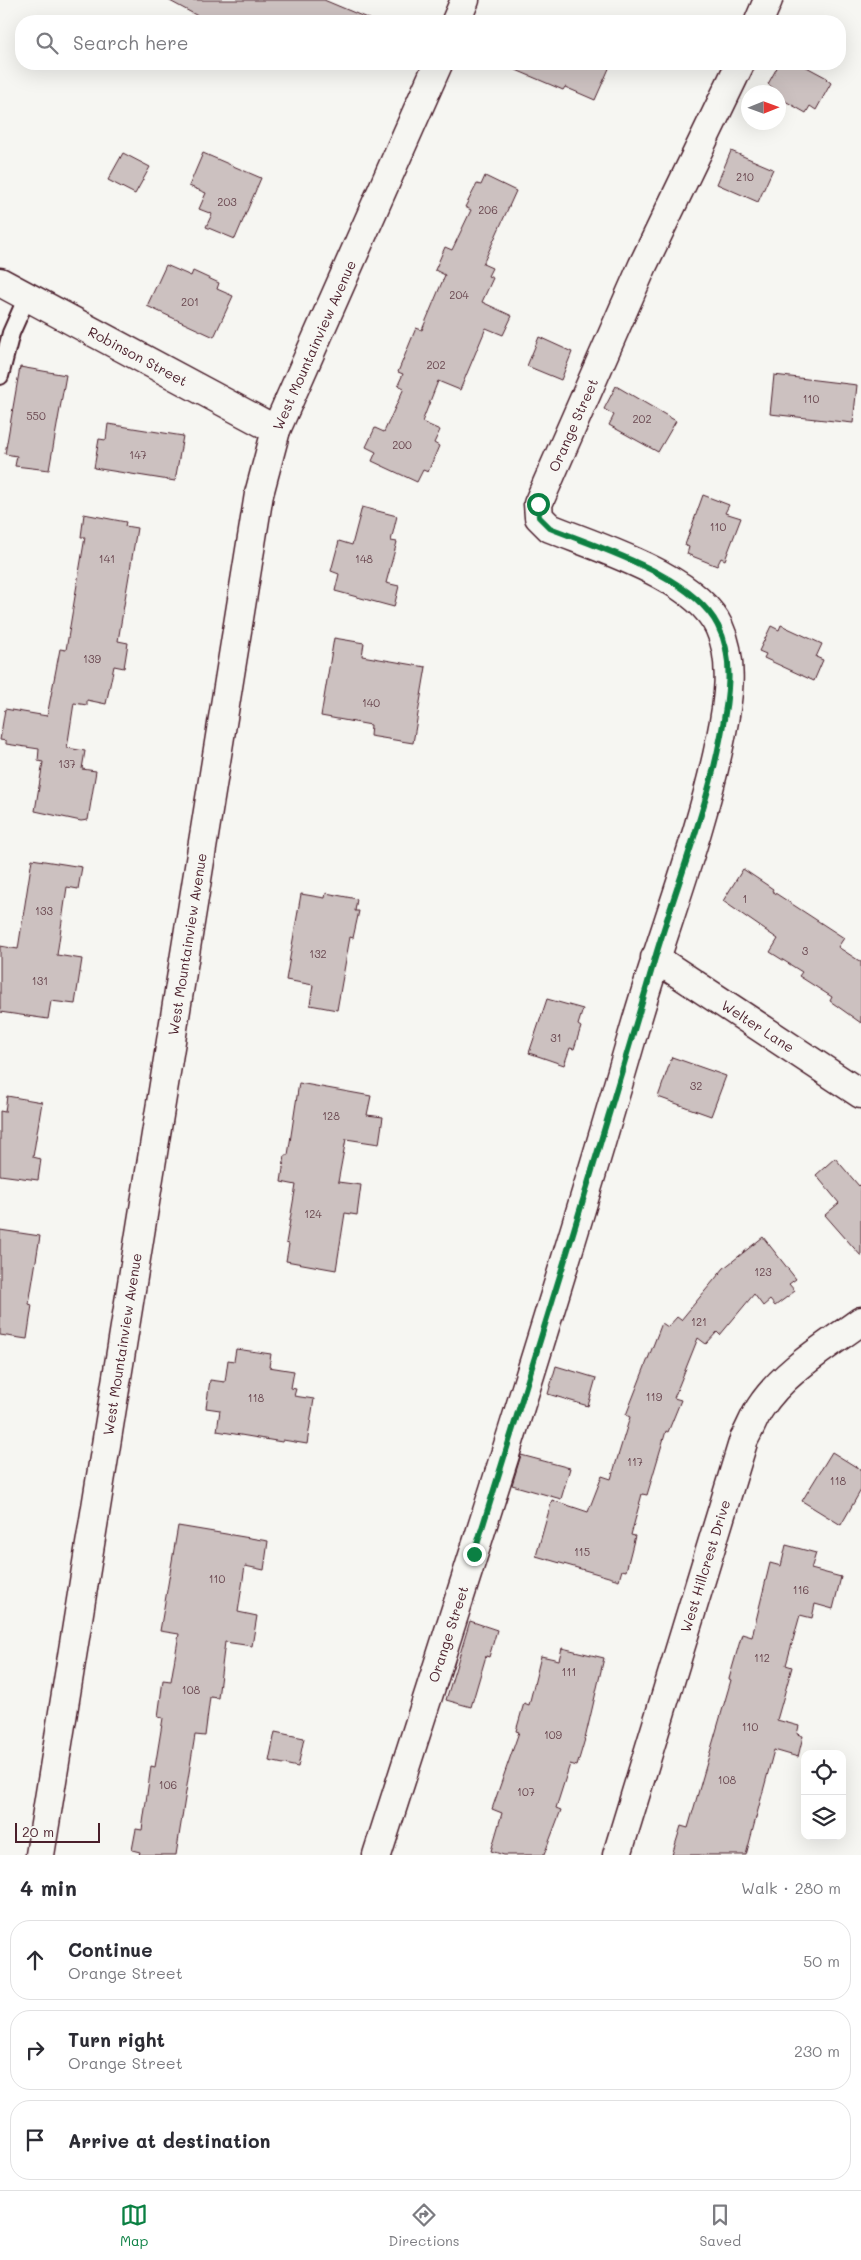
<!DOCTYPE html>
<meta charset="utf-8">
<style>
:root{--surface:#fff;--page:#f7f7f7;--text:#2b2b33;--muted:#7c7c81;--line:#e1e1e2;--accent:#0b8043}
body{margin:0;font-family:Mali,sans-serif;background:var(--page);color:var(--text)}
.controls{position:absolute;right:15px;bottom:15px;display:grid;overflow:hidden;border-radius:10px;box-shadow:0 5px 20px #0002}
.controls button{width:45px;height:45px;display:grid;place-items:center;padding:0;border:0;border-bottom:1px solid var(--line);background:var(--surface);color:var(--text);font:25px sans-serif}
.compass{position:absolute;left:741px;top:85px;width:45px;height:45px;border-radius:50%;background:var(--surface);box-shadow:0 5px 20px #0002;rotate:89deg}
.scale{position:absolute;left:15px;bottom:12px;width:85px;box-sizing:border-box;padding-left:5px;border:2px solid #4a1f2b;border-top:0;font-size:14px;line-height:18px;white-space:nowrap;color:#4a1f2b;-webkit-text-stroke:4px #f6f6f2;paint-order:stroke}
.stop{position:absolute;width:15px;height:15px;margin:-11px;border:4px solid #0b8043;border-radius:50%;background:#fff}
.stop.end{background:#0b8043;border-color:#fff;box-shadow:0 1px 5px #0008}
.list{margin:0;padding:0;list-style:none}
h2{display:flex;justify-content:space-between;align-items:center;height:65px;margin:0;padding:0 20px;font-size:21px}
h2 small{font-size:16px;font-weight:400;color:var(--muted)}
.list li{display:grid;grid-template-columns:32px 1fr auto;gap:15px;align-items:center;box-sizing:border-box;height:80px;margin:0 10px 10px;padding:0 10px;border:1px solid var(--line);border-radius:20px}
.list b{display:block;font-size:19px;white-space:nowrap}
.list p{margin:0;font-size:16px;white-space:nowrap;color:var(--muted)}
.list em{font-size:16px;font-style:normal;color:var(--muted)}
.icon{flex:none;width:28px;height:28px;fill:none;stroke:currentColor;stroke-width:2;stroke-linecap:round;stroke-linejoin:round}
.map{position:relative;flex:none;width:861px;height:1855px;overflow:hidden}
.search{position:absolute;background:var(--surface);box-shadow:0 5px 20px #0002;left:15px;right:15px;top:15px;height:55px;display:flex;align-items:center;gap:12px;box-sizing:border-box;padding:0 18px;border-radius:20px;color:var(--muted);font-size:19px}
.sheet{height:335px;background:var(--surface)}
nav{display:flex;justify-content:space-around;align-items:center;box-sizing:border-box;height:70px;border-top:1px solid var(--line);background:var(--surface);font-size:14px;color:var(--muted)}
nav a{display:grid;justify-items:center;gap:2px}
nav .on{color:var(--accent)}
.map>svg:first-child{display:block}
.building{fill:#ccc1c0;stroke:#4a1f2b}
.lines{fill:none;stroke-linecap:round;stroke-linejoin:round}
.lane-casing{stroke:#4a1f2b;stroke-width:20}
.street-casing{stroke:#4a1f2b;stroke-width:31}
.lane{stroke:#f6f6f2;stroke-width:16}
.street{stroke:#f6f6f2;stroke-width:28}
.route{stroke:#0b8043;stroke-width:6}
.labels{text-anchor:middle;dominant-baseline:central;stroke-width:5;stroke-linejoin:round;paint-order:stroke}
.number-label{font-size:11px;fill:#6a4850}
.street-label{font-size:14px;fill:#4a1f2b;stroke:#f6f6f2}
</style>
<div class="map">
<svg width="861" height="1855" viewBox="0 0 861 1855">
<rect width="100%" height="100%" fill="#f6f6f2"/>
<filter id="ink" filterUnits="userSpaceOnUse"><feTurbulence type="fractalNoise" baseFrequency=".02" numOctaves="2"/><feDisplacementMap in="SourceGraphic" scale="10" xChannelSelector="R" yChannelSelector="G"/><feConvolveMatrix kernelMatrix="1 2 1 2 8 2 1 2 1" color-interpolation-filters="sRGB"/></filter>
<g filter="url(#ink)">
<g class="building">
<path d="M 168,0 L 324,0 L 374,21 L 264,21 L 246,14 L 242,21 L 207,21 Z"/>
<path d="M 502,64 L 611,64 L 595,100 L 565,87 L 563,90 Z"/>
<path d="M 779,64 L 801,64 L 827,78 L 826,79 L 831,83 L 816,110 L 810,106 L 806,113 L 778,97 L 778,92 L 770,92 L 773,88 L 768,84 Z"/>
<path d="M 731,151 L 773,169 L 758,202 L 717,184 Z"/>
<path d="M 123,153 L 150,167 L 135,194 L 108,180 Z"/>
<path d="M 203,153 L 261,178 L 235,239 L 206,227 L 212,214 L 199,209 L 206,193 L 189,186 Z"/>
<path d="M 485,176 L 516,191 L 483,264 L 492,268 L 488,276 L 493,278 L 482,302 L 512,316 L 503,335 L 486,328 L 460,390 L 438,381 L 422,422 L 440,430 L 434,443 L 439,446 L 428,472 L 423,470 L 417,482 L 372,461 L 376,452 L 366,447 L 375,428 L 384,432 L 404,388 L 398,385 L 403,374 L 398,372 L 416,328 L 422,330 L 445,275 L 435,270 L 445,247 L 452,250 L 471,210 L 465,207 L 477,184 L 481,185 Z"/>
<path d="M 166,265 L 191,276 L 193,271 L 219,283 L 217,289 L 233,296 L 214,337 L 147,306 Z"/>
<path d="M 539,337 L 572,352 L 561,380 L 527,366 Z"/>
<path d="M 20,367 L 66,375 L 49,470 L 15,466 L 17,456 L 5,454 Z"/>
<path d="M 774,375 L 857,385 L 853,423 L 770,414 Z"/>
<path d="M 616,386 L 676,421 L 658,452 L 609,425 L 614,415 L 604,409 Z"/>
<path d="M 108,424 L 183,436 L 175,481 L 94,468 L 99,439 L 106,440 Z"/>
<path d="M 703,495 L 729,505 L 725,513 L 741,518 L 725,560 L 721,558 L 717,566 L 687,554 L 689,547 L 685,545 Z"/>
<path d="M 362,507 L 397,516 L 391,541 L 397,542 L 386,583 L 399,586 L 394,607 L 335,591 L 339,574 L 331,571 L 339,541 L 352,545 Z"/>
<path d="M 84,514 L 126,522 L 125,526 L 137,528 L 118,641 L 128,643 L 124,668 L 114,666 L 106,704 L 87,700 L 87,705 L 74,703 L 67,748 L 85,751 L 82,769 L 96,771 L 88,820 L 81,821 L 35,811 L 43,762 L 38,761 L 39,749 L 6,744 L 6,741 L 0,740 L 5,709 L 47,716 L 60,649 L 66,650 L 85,537 L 81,537 Z"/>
<path d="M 781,625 L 822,644 L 816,657 L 823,660 L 814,681 L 764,658 L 766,654 L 759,651 L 771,626 L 779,630 Z"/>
<path d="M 334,638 L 364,643 L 362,656 L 426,667 L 413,743 L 370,736 L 371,725 L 321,716 Z"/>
<path d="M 32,859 L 82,867 L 78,889 L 67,887 L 57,955 L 82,959 L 75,1004 L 51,1001 L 48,1019 L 0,1012 L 0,946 L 18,949 Z"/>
<path d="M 743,869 L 773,889 L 772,891 L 844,938 L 838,947 L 861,962 L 861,1023 L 830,1001 L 832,997 L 799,976 L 802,972 L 770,952 L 778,939 L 723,901 Z"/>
<path d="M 326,893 L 357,899 L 355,911 L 359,911 L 353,938 L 350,937 L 337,1010 L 310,1005 L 313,985 L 286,980 L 301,894 L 325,898 Z"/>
<path d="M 547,999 L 583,1009 L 578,1025 L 581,1027 L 574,1049 L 570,1048 L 564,1065 L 529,1053 Z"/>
<path d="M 672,1057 L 726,1076 L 711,1116 L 658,1097 Z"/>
<path d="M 299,1083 L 371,1096 L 367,1115 L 383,1117 L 379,1144 L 346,1139 L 338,1182 L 361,1185 L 357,1215 L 345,1213 L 336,1270 L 286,1261 L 289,1244 L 286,1243 L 296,1185 L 281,1182 L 285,1155 L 288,1155 Z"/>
<path d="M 7,1096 L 42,1102 L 33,1157 L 41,1159 L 38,1180 L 0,1175 L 0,1111 L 5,1112 Z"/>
<path d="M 835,1158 L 859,1186 L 861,1184 L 861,1256 L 825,1215 L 839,1203 L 816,1175 Z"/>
<path d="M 0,1230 L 40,1236 L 29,1304 L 32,1305 L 27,1339 L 0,1335 Z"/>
<path d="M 763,1237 L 796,1279 L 789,1284 L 795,1291 L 775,1306 L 770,1300 L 763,1306 L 754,1294 L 720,1335 L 717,1332 L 706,1344 L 698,1338 L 674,1398 L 681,1400 L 668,1432 L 666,1431 L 647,1495 L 642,1494 L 631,1535 L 635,1536 L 626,1571 L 622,1570 L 619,1580 L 536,1556 L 552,1500 L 588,1512 L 602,1476 L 611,1479 L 630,1417 L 626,1415 L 662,1323 L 668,1327 L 677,1317 L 681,1320 L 724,1268 Z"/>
<path d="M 236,1349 L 271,1354 L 269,1367 L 294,1371 L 291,1388 L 296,1389 L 294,1396 L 314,1399 L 307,1444 L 283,1440 L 282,1442 L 217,1431 L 220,1410 L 206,1408 L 210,1380 L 225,1382 L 228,1360 L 234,1361 Z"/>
<path d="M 556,1366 L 596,1378 L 588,1406 L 548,1394 Z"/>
<path d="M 832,1452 L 861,1470 L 861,1490 L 841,1525 L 802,1501 Z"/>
<path d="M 521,1455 L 570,1468 L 561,1499 L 512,1485 Z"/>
<path d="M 178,1526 L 268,1541 L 264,1570 L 245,1566 L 238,1612 L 257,1616 L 252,1646 L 225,1642 L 218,1698 L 210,1697 L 205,1736 L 195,1735 L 176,1855 L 139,1855 L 140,1852 L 132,1850 L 136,1829 L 142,1830 L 151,1766 L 155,1767 L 163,1718 L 158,1717 L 163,1680 L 171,1681 L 179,1634 L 160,1631 Z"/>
<path d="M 786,1545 L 816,1553 L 811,1569 L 841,1577 L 833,1609 L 815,1604 L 812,1618 L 800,1615 L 786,1665 L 792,1667 L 777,1720 L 799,1726 L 797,1734 L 803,1736 L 798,1757 L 774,1750 L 746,1855 L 672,1855 L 681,1826 L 688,1828 L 731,1680 L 729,1679 L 742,1634 L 752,1637 L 770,1563 L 781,1566 Z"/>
<path d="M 470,1621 L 497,1630 L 489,1657 L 486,1656 L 471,1707 L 446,1700 Z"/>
<path d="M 562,1648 L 604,1658 L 585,1739 L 577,1766 L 570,1764 L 556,1808 L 561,1810 L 544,1855 L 504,1855 L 491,1851 L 502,1813 L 492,1809 L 519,1732 L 516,1731 L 524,1703 L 529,1705 L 541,1656 L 559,1660 Z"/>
<path d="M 275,1732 L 304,1738 L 298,1767 L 269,1761 Z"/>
</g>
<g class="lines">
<defs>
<path id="lane" d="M 0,376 L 11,333 L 27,297"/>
<g id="street">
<path d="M 456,21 L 465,0"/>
<path d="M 759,21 L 768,0"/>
<path d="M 0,282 L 276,430"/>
<path d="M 655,958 L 861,1094"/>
<path d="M 40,1855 L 259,494 L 276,430 L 438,64"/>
<path d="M 377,1855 C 465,1581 554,1307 634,1030 C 662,932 701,837 721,737 C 728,703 735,661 719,627 C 696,577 599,548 550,528 L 539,517 L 538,504 L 643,265 L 740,64"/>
<path d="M 617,1855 L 744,1439 C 750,1429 754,1417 760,1408 C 784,1371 827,1346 861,1321"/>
</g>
</defs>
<use href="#lane" class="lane-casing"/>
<use href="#street" class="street-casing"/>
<use href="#lane" class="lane"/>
<use href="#street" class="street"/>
</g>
</g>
<g class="lines" filter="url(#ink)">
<path class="route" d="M 474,1554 C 535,1358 596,1162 653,965 C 675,888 706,814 721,735 C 728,701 735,658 718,626 C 693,576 600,548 550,528 L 539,517 L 538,504"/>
</g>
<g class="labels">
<g class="number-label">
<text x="745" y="176">210</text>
<text x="227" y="201">203</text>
<text x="488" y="209">206</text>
<text x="459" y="294">204</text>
<text x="190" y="301">201</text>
<text x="436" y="364">202</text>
<text x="811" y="398">110</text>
<text x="36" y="415">550</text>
<text x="642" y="418">202</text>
<text x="402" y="444">200</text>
<text x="138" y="454">147</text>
<text x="718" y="526">110</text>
<text x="107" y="558">141</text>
<text x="364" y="558">148</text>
<text x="92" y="658">139</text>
<text x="371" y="702">140</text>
<text x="67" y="763">137</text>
<text x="745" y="898">1</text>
<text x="44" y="910">133</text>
<text x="805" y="950">3</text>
<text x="318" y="953">132</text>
<text x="40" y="980">131</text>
<text x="556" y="1037">31</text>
<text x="696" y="1085">32</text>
<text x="331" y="1115">128</text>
<text x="313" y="1213">124</text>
<text x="763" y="1271">123</text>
<text x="699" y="1321">121</text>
<text x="654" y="1396">119</text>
<text x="256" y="1397">118</text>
<text x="635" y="1461">117</text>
<text x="838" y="1480">118</text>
<text x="582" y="1551">115</text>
<text x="217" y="1578">110</text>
<text x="801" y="1589">116</text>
<text x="762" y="1657">112</text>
<text x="569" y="1671">111</text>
<text x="191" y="1689">108</text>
<text x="750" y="1726">110</text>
<text x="553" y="1734">109</text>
<text x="727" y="1779">108</text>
<text x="168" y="1784">106</text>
<text x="526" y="1791">107</text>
</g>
<g class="street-label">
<text transform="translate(314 345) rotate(-66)">West Mountainview Avenue</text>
<text transform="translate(138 356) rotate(28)">Robinson Street</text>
<text transform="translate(573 425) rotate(-66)">Orange Street</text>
<text transform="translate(187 944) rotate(-81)">West Mountainview Avenue</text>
<text transform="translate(758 1026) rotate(33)">Welter Lane</text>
<text transform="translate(122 1344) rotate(-81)">West Mountainview Avenue</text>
<text transform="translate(705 1566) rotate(-73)">West Hillcrest Drive</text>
<text transform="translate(448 1634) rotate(-72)">Orange Street</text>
</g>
</g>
</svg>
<div class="controls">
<button><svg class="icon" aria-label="locate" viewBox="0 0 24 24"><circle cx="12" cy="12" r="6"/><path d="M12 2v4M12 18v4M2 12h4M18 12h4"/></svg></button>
<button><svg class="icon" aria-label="layers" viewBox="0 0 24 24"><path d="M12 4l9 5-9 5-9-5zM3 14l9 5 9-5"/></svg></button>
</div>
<svg class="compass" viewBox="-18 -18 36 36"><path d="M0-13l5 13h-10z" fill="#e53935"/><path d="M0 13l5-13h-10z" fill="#7c7c81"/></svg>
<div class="scale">20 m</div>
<div class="stop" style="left:538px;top:504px"></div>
<div class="stop end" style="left:474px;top:1554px"></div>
<div class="search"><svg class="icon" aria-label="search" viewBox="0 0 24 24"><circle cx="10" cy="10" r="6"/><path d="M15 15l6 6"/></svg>Search here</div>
</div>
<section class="sheet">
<h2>4 min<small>Walk · 280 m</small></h2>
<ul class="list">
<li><svg class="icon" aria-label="ahead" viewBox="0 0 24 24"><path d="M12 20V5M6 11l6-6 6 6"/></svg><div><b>Continue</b><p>Orange Street</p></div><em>50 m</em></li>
<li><svg class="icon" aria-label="right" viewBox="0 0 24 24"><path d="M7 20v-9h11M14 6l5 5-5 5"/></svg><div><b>Turn right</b><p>Orange Street</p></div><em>230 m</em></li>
<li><svg class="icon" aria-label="arrive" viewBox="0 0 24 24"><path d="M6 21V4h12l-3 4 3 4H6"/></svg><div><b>Arrive at destination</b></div></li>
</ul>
</section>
<nav>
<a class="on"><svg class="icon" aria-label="map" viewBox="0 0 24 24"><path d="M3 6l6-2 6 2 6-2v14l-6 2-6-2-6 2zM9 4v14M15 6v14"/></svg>Map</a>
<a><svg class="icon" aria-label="directions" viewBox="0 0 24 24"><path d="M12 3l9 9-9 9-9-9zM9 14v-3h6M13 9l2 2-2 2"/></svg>Directions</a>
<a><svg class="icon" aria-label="saved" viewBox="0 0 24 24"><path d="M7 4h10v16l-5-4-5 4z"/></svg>Saved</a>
</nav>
